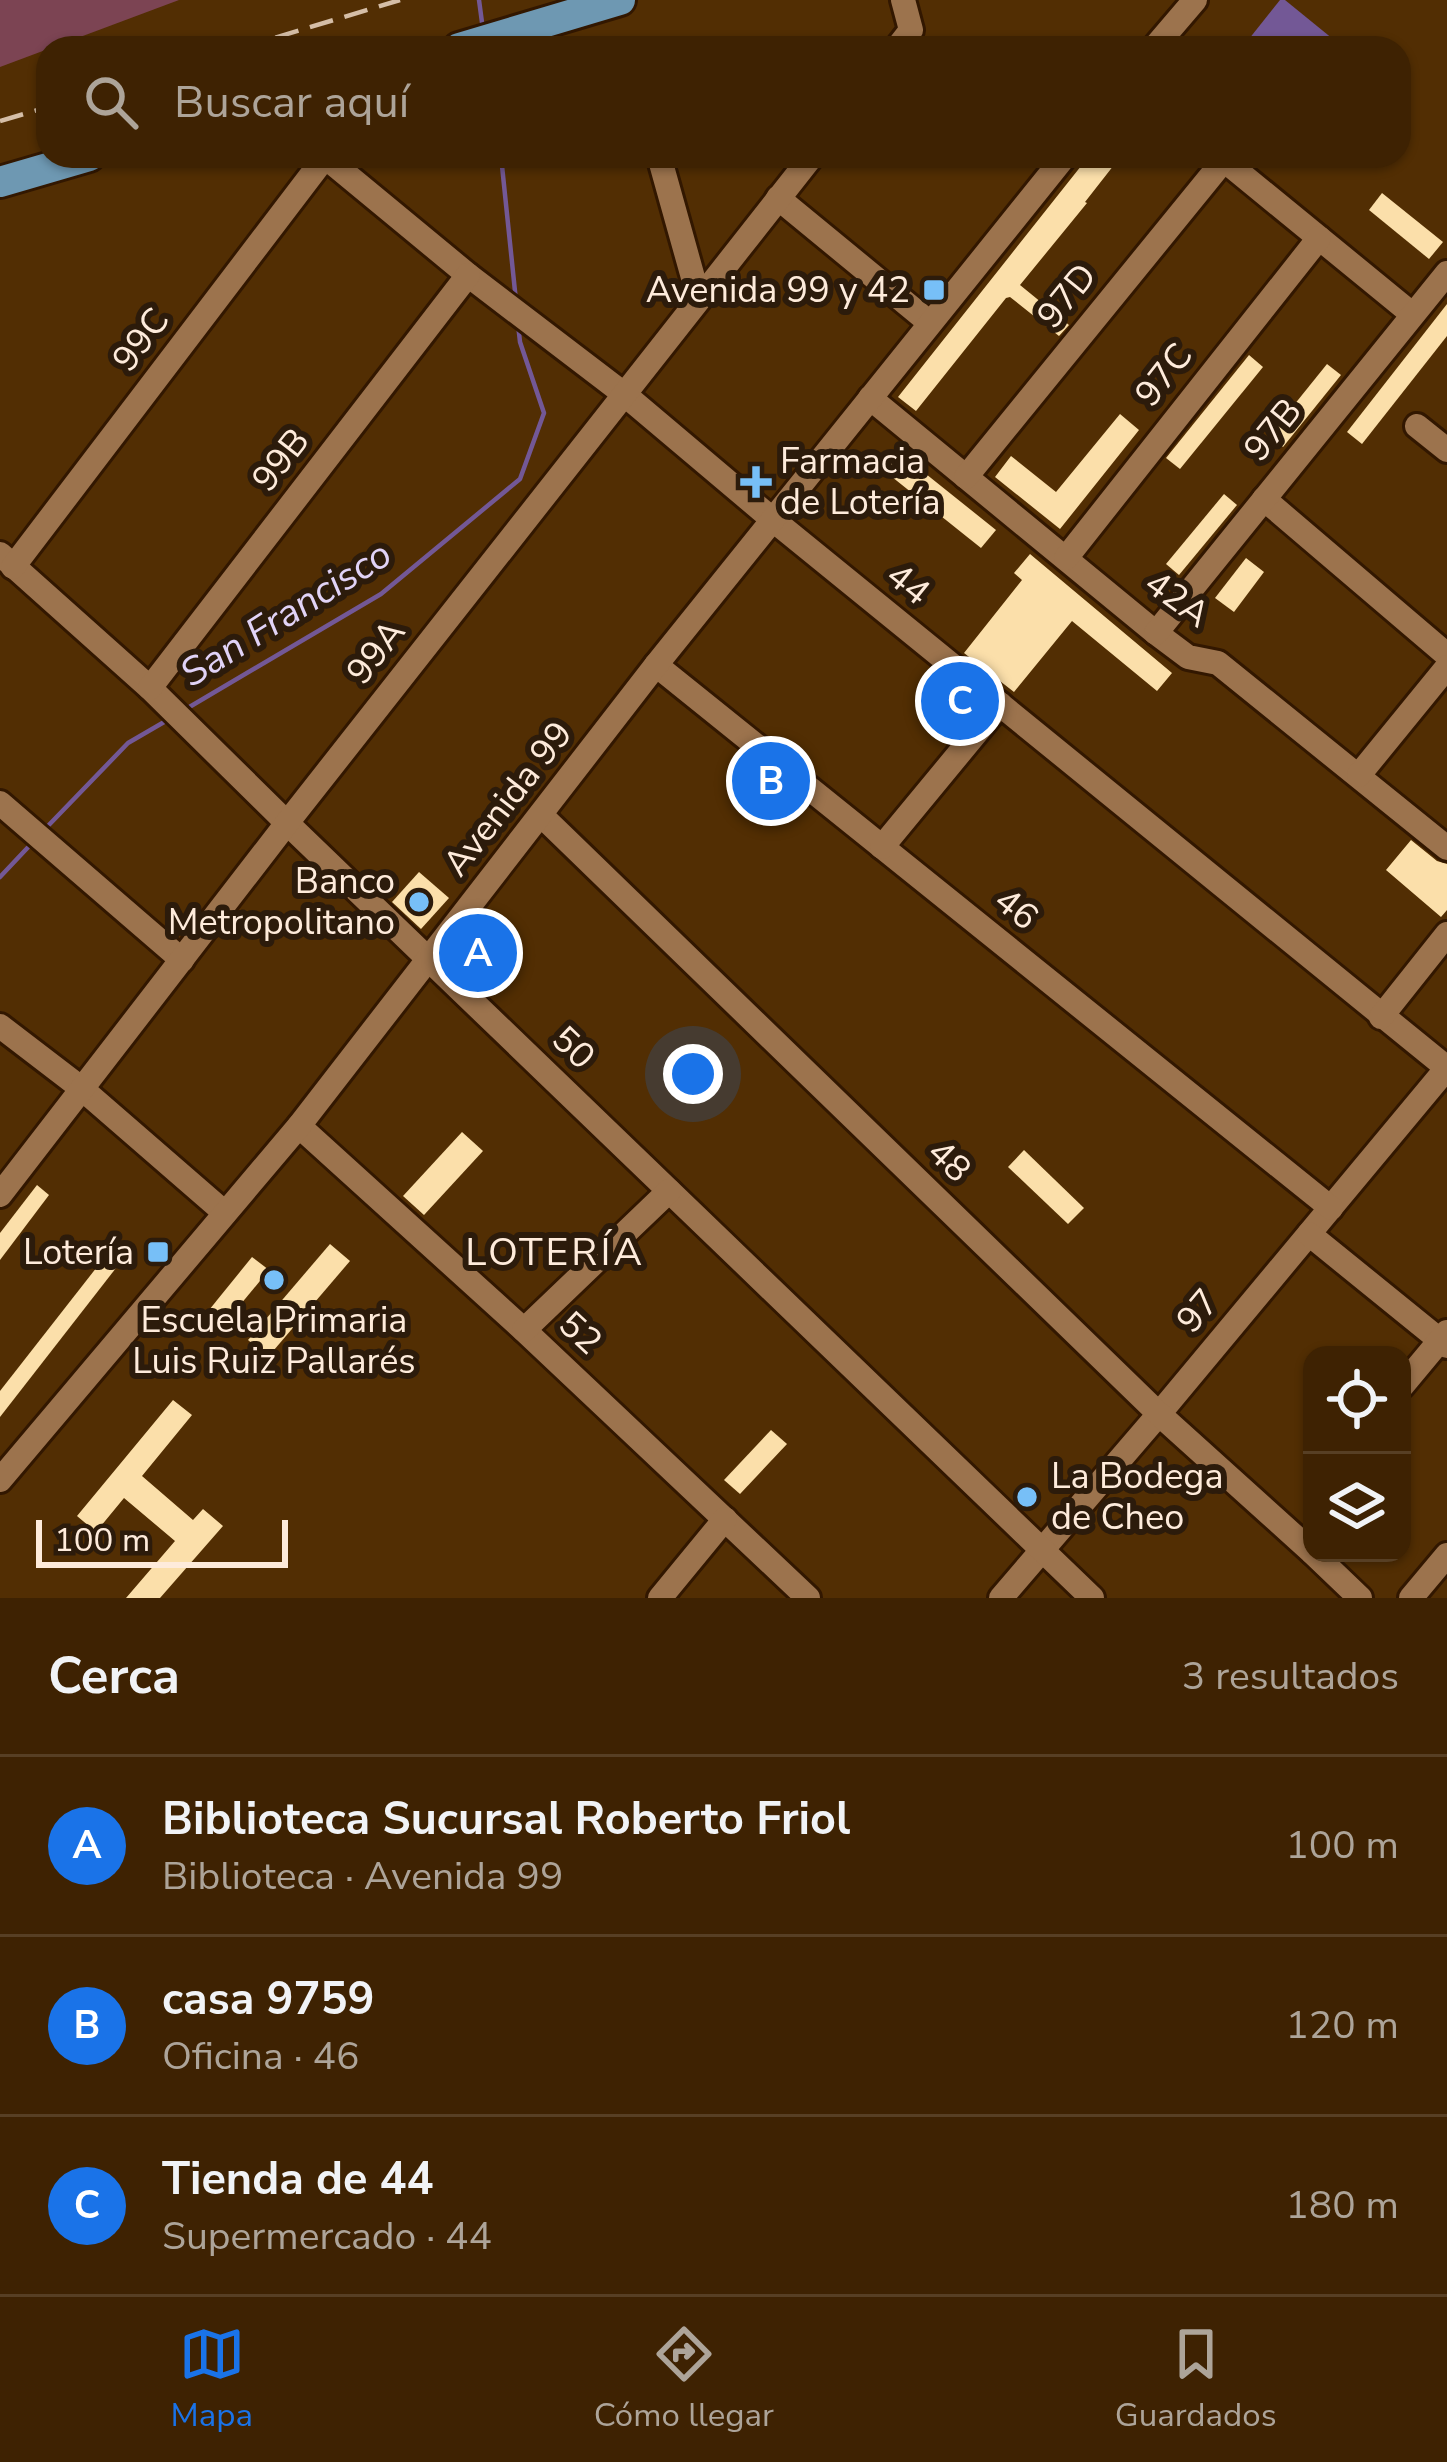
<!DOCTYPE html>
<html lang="es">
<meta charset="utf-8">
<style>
:root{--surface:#3e2202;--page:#452a0c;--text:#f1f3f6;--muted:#ada499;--line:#573f24;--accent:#1a73e8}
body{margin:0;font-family:"Nunito Sans",sans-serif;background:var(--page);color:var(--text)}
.controls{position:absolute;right:36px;bottom:36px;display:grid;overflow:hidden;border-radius:24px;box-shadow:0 3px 9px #0004}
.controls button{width:108px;height:108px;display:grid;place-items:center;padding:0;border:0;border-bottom:3px solid var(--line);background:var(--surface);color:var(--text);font:60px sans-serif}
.scale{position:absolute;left:36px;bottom:30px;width:252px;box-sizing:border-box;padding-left:12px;border:6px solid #feebdb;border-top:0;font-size:33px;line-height:42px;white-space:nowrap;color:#feebdb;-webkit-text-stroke:9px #2c1b0b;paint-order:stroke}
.you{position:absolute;left:693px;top:1074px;width:42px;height:42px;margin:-30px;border:9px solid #fff;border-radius:50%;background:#1a73e8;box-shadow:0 0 0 18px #1a73e833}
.badge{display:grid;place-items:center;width:78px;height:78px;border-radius:50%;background:var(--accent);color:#fff;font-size:39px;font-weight:700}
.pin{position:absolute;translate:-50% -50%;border:6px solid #fff;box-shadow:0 3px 12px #0006}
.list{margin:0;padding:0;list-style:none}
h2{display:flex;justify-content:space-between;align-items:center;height:156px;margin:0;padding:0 48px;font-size:51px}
h2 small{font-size:39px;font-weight:400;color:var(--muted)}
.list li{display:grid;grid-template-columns:78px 1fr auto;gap:36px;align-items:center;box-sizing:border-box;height:180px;padding:0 48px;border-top:3px solid var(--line)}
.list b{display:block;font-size:45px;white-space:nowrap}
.list p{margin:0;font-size:39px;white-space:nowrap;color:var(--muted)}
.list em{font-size:39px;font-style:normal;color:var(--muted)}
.icon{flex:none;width:66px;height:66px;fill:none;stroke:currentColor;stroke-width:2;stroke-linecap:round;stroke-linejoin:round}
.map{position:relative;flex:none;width:1447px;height:1598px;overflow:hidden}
.search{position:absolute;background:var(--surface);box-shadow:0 3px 9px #0004;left:36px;right:36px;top:36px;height:132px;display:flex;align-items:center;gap:30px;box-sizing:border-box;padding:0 42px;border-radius:36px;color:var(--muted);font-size:45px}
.sheet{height:696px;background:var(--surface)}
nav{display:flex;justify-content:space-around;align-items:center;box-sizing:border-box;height:168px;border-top:3px solid var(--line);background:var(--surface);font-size:33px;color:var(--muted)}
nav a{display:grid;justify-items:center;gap:6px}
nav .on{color:var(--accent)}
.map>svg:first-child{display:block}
.green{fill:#7c4453}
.water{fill:#735896}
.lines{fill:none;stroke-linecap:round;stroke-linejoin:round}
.stream{stroke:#735896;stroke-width:4.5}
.building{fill:#fbdfaa}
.minor-casing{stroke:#321700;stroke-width:30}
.major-casing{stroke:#321700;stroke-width:36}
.minor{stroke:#9c734d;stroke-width:24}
.major{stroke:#6e98b2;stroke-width:30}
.rail{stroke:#d5bea7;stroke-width:4.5;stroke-dasharray:24 12;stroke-linecap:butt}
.poi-dot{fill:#77bff7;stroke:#2c1b0b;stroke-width:4.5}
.labels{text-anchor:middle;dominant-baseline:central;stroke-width:12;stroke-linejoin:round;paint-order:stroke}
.poi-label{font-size:36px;fill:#feebdb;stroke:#2c1b0b;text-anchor:end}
.street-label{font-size:36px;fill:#feebdb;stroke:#2c1b0b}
.water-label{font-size:39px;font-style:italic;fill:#e1d3f7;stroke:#2c1b0b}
.neighbourhood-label{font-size:39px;letter-spacing:3px;fill:#feebdb;stroke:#2c1b0b}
</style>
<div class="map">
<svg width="1447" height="1598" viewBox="0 0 1447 1598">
<rect width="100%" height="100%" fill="#522e03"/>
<path class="green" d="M 0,0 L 179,0 L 0,67 Z"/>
<path class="water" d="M 1280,0 L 1285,0 L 1344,48 L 1250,48 L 1245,44 Z"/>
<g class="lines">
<g class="stream">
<path d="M 479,0 L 483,30"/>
<path d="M 501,156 L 516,301"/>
<path d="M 186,709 L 381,594 L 520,479 L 544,413 L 520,342 L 518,324"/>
<path d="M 45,829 L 128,743 L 171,718"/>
<path d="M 0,877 L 33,842"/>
</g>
</g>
<g class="building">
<path d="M 1089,156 L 1121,156 L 1085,202 L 1087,203 L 1020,285 L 1069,325 L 1059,336 L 1010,297 L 1006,298 L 916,411 L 898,397 Z"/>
<path d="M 1382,193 L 1443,242 L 1429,259 L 1369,210 Z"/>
<path d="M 1447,304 L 1447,336 L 1362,444 L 1347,432 Z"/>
<path d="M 1249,355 L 1263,367 L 1180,469 L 1166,458 Z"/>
<path d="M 1327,364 L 1341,375 L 1283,447 L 1269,436 Z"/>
<path d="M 1120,414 L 1139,430 L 1060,529 L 995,477 L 1011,456 L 1056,492 Z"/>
<path d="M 896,450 L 996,530 L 981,548 L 882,469 Z"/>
<path d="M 1224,494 L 1237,505 L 1179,575 L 1166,564 Z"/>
<path d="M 1030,554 L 1172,673 L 1157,691 L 1072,621 L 1014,692 L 964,653 L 1022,580 L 1014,573 Z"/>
<path d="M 1246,558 L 1264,572 L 1234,612 L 1215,598 Z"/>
<path d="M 1411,840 L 1437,861 L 1447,864 L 1447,910 L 1441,917 L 1386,870 Z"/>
<path d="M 419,872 L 449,898 L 421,929 L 392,902 Z"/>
<path d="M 462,1132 L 483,1151 L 424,1215 L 403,1196 Z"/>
<path d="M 1024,1150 L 1084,1208 L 1068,1224 L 1008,1167 Z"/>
<path d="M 37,1185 L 49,1195 L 0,1260 L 0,1233 Z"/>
<path d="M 330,1244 L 350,1261 L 268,1357 L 248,1340 Z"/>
<path d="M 252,1257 L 269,1270 L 221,1328 L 205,1315 Z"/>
<path d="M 104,1258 L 116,1268 L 0,1417 L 0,1391 Z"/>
<path d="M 173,1400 L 192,1415 L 142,1476 L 193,1520 L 203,1509 L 223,1526 L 160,1598 L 126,1598 L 175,1541 L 124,1498 L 96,1532 L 77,1516 Z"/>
<path d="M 771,1430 L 787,1444 L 740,1494 L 724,1480 Z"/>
</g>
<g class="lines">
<defs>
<g id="minor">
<path d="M 897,48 L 911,30 L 903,0"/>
<path d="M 1154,48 L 1195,0"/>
<path d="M 324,156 L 468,275 L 624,394 L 772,519 L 1447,1068 L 1159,1414 L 1001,1598"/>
<path d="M 659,156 L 699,299"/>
<path d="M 1219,156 L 1412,314"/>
<path d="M 778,198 L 930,323"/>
<path d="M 870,398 L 1156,633 L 1188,657 L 1218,663 L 1447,848"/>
<path d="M 1417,426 L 1447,450"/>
<path d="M 966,477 L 1224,160"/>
<path d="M 1264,499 L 1447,655"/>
<path d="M 0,554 L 150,688 L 287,823 L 1092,1598"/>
<path d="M 1066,558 L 1319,238"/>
<path d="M 13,567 L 325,157"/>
<path d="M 1156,633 L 1447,273"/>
<path d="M 656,665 L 1331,1208"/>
<path d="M 150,688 L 468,275"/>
<path d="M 1359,775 L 1447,667"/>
<path d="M 0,803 L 182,960"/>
<path d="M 542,816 L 1159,1414 L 1312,1552"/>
<path d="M 882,847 L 1000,704"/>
<path d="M 1381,1017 L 1447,934"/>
<path d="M 0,1026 L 81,1088 L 225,1213"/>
<path d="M 299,1126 L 524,1330 L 808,1598"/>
<path d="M 0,1195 L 287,823 L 812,156"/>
<path d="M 1309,1234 L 1447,1346"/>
<path d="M 524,1330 L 669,1191"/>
<path d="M 1402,1386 L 1447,1332"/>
<path d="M 0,1480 L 299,1126 L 656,665 L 1065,156"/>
<path d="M 1313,1553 L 1360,1598"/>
<path d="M 660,1598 L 725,1519"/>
<path d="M 1411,1598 L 1447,1555"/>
</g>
<g id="major">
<path d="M 459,48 L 620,0"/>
<path d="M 0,182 L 89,156"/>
</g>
</defs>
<use href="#minor" class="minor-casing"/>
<use href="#major" class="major-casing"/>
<use href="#minor" class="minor"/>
<use href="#major" class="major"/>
<g class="rail">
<path d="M 241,48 L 400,0"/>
<path d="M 0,121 L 48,107"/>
</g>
</g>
<g class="poi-dot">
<rect x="922" y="278" width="24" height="24" rx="6"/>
<path d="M750 464h12v12h12v12h-12v12h-12v-12h-12v-12h12z"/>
<circle cx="419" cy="902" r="12"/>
<rect x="146" y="1240" width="24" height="24" rx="6"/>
<circle cx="274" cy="1280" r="12"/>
<circle cx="1027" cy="1497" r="12"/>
</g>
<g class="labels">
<g class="poi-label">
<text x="910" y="290">Avenida 99 y 42</text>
<text x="780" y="461" text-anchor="start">Farmacia<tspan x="780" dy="41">de Lotería</tspan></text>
<text x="395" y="881">Banco<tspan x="395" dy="41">Metropolitano</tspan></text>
<text x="134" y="1252">Lotería</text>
<text x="274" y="1320" text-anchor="middle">Escuela Primaria<tspan x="274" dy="41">Luis Ruiz Pallarés</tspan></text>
<text x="1051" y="1476" text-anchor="start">La Bodega<tspan x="1051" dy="41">de Cheo</tspan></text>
</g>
<g class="street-label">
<text transform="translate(1067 296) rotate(-51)">97D</text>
<text transform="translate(141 340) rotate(-53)">99C</text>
<text transform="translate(1164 375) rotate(-52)">97C</text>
<text transform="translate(1273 430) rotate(-51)">97B</text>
<text transform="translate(281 460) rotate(-52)">99B</text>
<text transform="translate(908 584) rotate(39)">44</text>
<text transform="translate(1177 599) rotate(36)">42A</text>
<text transform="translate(376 652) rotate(-52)">99A</text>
<text transform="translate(508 799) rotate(-52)">Avenida 99</text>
<text transform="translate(1016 909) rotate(39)">46</text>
<text transform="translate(573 1048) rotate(44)">50</text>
<text transform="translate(949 1161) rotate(44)">48</text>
<text transform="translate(1198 1311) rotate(-50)">97</text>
<text transform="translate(580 1333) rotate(43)">52</text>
</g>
<g class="water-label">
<text transform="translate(286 614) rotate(-32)">San Francisco</text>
</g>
<g class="neighbourhood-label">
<text x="555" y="1252">LOTERÍA</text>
</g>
</g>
</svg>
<div class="controls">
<button><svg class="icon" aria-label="locate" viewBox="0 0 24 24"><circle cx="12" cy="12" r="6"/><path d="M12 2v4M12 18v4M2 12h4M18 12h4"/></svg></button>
<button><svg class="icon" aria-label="layers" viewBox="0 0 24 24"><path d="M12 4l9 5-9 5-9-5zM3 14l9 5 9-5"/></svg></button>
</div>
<div class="scale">100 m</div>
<div class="you"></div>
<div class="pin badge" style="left:478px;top:953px">A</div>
<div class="pin badge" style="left:771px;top:781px">B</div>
<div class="pin badge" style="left:960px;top:701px">C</div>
<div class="search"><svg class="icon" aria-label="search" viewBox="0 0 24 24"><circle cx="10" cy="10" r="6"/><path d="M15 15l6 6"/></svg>Buscar aquí</div>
</div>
<section class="sheet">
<h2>Cerca<small>3 resultados</small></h2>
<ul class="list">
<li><span class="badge">A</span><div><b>Biblioteca Sucursal Roberto Friol</b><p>Biblioteca · Avenida 99</p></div><em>100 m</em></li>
<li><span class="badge">B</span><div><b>casa 9759</b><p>Oficina · 46</p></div><em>120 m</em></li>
<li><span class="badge">C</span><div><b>Tienda de 44</b><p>Supermercado · 44</p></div><em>180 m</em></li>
</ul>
</section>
<nav>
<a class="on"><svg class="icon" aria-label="map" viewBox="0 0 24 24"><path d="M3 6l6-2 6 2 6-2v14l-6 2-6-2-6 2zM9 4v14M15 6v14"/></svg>Mapa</a>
<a><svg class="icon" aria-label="directions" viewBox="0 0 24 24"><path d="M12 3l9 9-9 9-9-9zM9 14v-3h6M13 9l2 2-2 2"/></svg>Cómo llegar</a>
<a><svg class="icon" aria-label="saved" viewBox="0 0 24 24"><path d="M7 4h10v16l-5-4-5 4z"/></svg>Guardados</a>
</nav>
